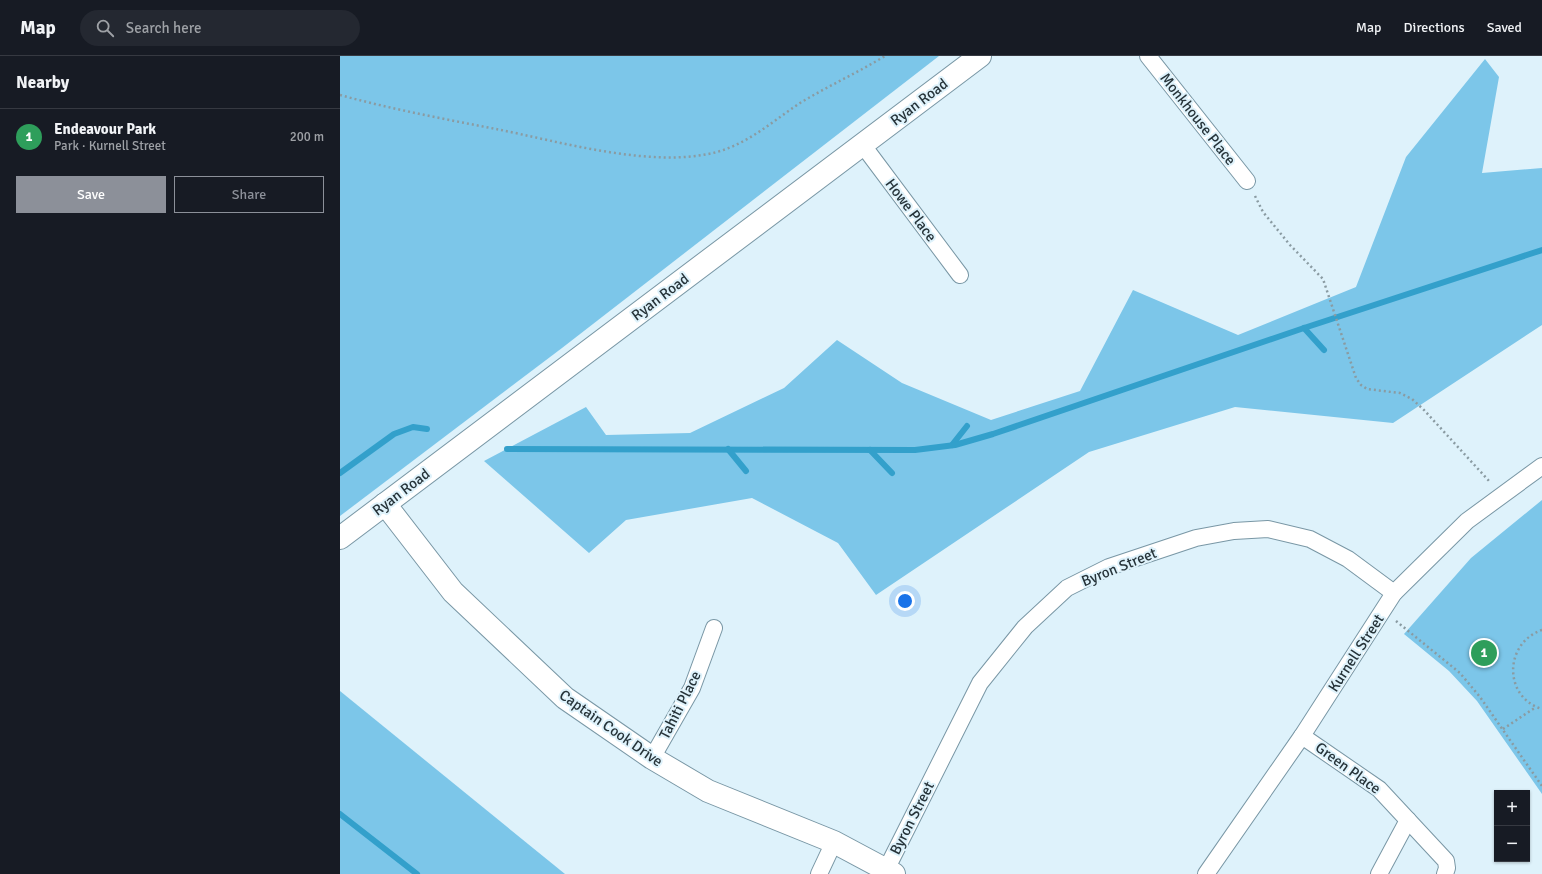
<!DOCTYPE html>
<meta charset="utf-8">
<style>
:root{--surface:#171b24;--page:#242831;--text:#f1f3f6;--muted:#9ea1a6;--line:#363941;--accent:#8c9099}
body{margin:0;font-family:Signika,sans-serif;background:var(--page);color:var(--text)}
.controls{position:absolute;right:12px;bottom:12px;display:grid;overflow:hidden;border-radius:0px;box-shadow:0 1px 3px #0004}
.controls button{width:36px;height:36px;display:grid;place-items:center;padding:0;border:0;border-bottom:1px solid var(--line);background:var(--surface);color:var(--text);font:20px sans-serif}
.you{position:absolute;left:565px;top:545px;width:14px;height:14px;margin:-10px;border:3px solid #fff;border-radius:50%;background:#1a73e8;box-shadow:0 0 0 6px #1a73e833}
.badge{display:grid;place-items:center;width:26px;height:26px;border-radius:50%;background:var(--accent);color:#fff;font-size:13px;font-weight:700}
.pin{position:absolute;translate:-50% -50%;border:2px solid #fff;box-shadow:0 1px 4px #0006}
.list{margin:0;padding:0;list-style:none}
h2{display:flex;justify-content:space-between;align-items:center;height:52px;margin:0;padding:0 16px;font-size:17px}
h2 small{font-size:13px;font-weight:400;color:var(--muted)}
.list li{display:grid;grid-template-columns:26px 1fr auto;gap:12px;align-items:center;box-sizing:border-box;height:56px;padding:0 16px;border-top:1px solid var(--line)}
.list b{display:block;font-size:15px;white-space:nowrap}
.list p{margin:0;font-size:13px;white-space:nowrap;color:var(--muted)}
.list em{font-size:13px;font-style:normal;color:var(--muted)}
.actions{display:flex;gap:8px;padding:12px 16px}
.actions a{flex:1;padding:9px 0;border:1px solid var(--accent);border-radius:0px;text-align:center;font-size:14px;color:var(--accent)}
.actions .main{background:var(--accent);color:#fff}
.icon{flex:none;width:22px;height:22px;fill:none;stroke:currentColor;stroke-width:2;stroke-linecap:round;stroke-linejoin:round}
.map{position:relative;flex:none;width:1202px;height:818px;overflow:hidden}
header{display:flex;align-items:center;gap:24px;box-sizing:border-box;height:56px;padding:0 20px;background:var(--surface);border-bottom:1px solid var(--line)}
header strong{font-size:19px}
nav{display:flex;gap:22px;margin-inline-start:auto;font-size:14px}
.search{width:280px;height:36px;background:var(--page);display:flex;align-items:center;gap:10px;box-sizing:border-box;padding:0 14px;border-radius:22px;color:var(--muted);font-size:15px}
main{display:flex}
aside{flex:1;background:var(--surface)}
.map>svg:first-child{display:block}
.green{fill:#7cc6e9}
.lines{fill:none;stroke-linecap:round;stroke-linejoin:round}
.stream{stroke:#33a0cb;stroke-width:6}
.street-casing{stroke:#7997a5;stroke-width:18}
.secondary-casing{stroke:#7997a5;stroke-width:24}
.path{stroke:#8a9ba2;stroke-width:2.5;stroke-dasharray:2 3;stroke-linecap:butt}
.street{stroke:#fff;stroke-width:16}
.secondary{stroke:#fff;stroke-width:22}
.labels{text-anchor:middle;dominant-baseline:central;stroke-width:4;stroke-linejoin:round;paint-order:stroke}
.street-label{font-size:15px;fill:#263339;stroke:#def2fb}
</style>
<header>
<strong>Map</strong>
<div class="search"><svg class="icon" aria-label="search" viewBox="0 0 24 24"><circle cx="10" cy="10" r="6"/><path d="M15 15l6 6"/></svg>Search here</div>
<nav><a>Map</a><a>Directions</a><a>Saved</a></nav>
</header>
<main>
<aside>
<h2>Nearby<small></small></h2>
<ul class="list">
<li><span class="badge" style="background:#2e9e5b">1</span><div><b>Endeavour Park</b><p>Park · Kurnell Street</p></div><em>200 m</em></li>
</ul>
<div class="actions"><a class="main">Save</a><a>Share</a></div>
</aside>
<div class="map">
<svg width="1202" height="818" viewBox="0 0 1202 818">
<rect width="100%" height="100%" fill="#def2fb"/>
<g class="green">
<path d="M 0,0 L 599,0 L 222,292 L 0,460 Z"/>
<path d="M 1145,3 L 1159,21 L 1142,117 L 1202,112 L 1202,269 L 1053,367 L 895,351 L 749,396 L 536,539 L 498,487 L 412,442 L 286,464 L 249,497 L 144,405 L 246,351 L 266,379 L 350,377 L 444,332 L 497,284 L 562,327 L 651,364 L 740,335 L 793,234 L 898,279 L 1016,231 L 1066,101 Z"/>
<path d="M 1202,444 L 1202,738 L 1137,645 L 1109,615 L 1064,578 L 1131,502 Z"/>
<path d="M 0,635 L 225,818 L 0,818 Z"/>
</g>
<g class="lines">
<g class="stream">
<path d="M 964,272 L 984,294"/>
<path d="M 612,389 L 627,370"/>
<path d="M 167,393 L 575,394 L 615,389 L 653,378 L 964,272 L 1202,194"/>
<path d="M 388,393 L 406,415"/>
<path d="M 530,394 L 552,417"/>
<path d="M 0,417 L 54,378 L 73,371 L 87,373"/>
<path d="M 0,758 L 77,818"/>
</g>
<defs>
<g id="street">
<path d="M 808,0 L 907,125"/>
<path d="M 522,88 L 620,219"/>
<path d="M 962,680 L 1039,733 L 1106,805 L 1107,812 L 1105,818"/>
<path d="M 312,702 L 352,632 L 374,572"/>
<path d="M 546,814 L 640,627 L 685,571 L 727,532 L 769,511 L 856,482 L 894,475 L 928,473 L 970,483 L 1008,503 L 1054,537"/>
<path d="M 479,818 L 494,786"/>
<path d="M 866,818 L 962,680 L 1054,537 L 1127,465 L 1202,410"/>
<path d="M 1039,818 L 1068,764"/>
</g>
<g id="secondary">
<path d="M 45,448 L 113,536 L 225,642 L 312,702 L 368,735 L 494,786 L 554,818"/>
<path d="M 0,482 L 640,0"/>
</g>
</defs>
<use href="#street" class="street-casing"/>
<use href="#secondary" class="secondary-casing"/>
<g class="path">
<path d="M 0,39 C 51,53 104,63 156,73 C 222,86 312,113 377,96 C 409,87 433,65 460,47 C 488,30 517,17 545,0"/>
<path d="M 915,140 L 923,156 L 950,189 L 983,223 L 1016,322 L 1021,329 L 1027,333 L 1060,337 L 1072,343 L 1084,354 L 1150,426"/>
<path d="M 1056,565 L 1120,617 L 1140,641 L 1202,730"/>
<path d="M 1202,574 C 1164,587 1163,641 1202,653"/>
<path d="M 1163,673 L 1196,651"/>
</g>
<use href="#street" class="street"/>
<use href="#secondary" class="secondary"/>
</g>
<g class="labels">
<g class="street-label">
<text transform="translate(579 46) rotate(-37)">Ryan Road</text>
<text transform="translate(858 63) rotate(52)">Monkhouse Place</text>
<text transform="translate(571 154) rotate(53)">Howe Place</text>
<text transform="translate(320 241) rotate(-37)">Ryan Road</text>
<text transform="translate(61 436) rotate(-37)">Ryan Road</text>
<text transform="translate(779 511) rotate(-22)">Byron Street</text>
<text transform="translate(1016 597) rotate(-57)">Kurnell Street</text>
<text transform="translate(340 649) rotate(-63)">Tahiti Place</text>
<text transform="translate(271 672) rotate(35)">Captain Cook Drive</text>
<text transform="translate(1008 712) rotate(36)">Green Place</text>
<text transform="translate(572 762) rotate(-63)">Byron Street</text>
</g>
</g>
</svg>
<div class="controls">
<button>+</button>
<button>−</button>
</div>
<div class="you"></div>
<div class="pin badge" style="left:1144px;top:597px;background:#2e9e5b">1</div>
</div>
</main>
